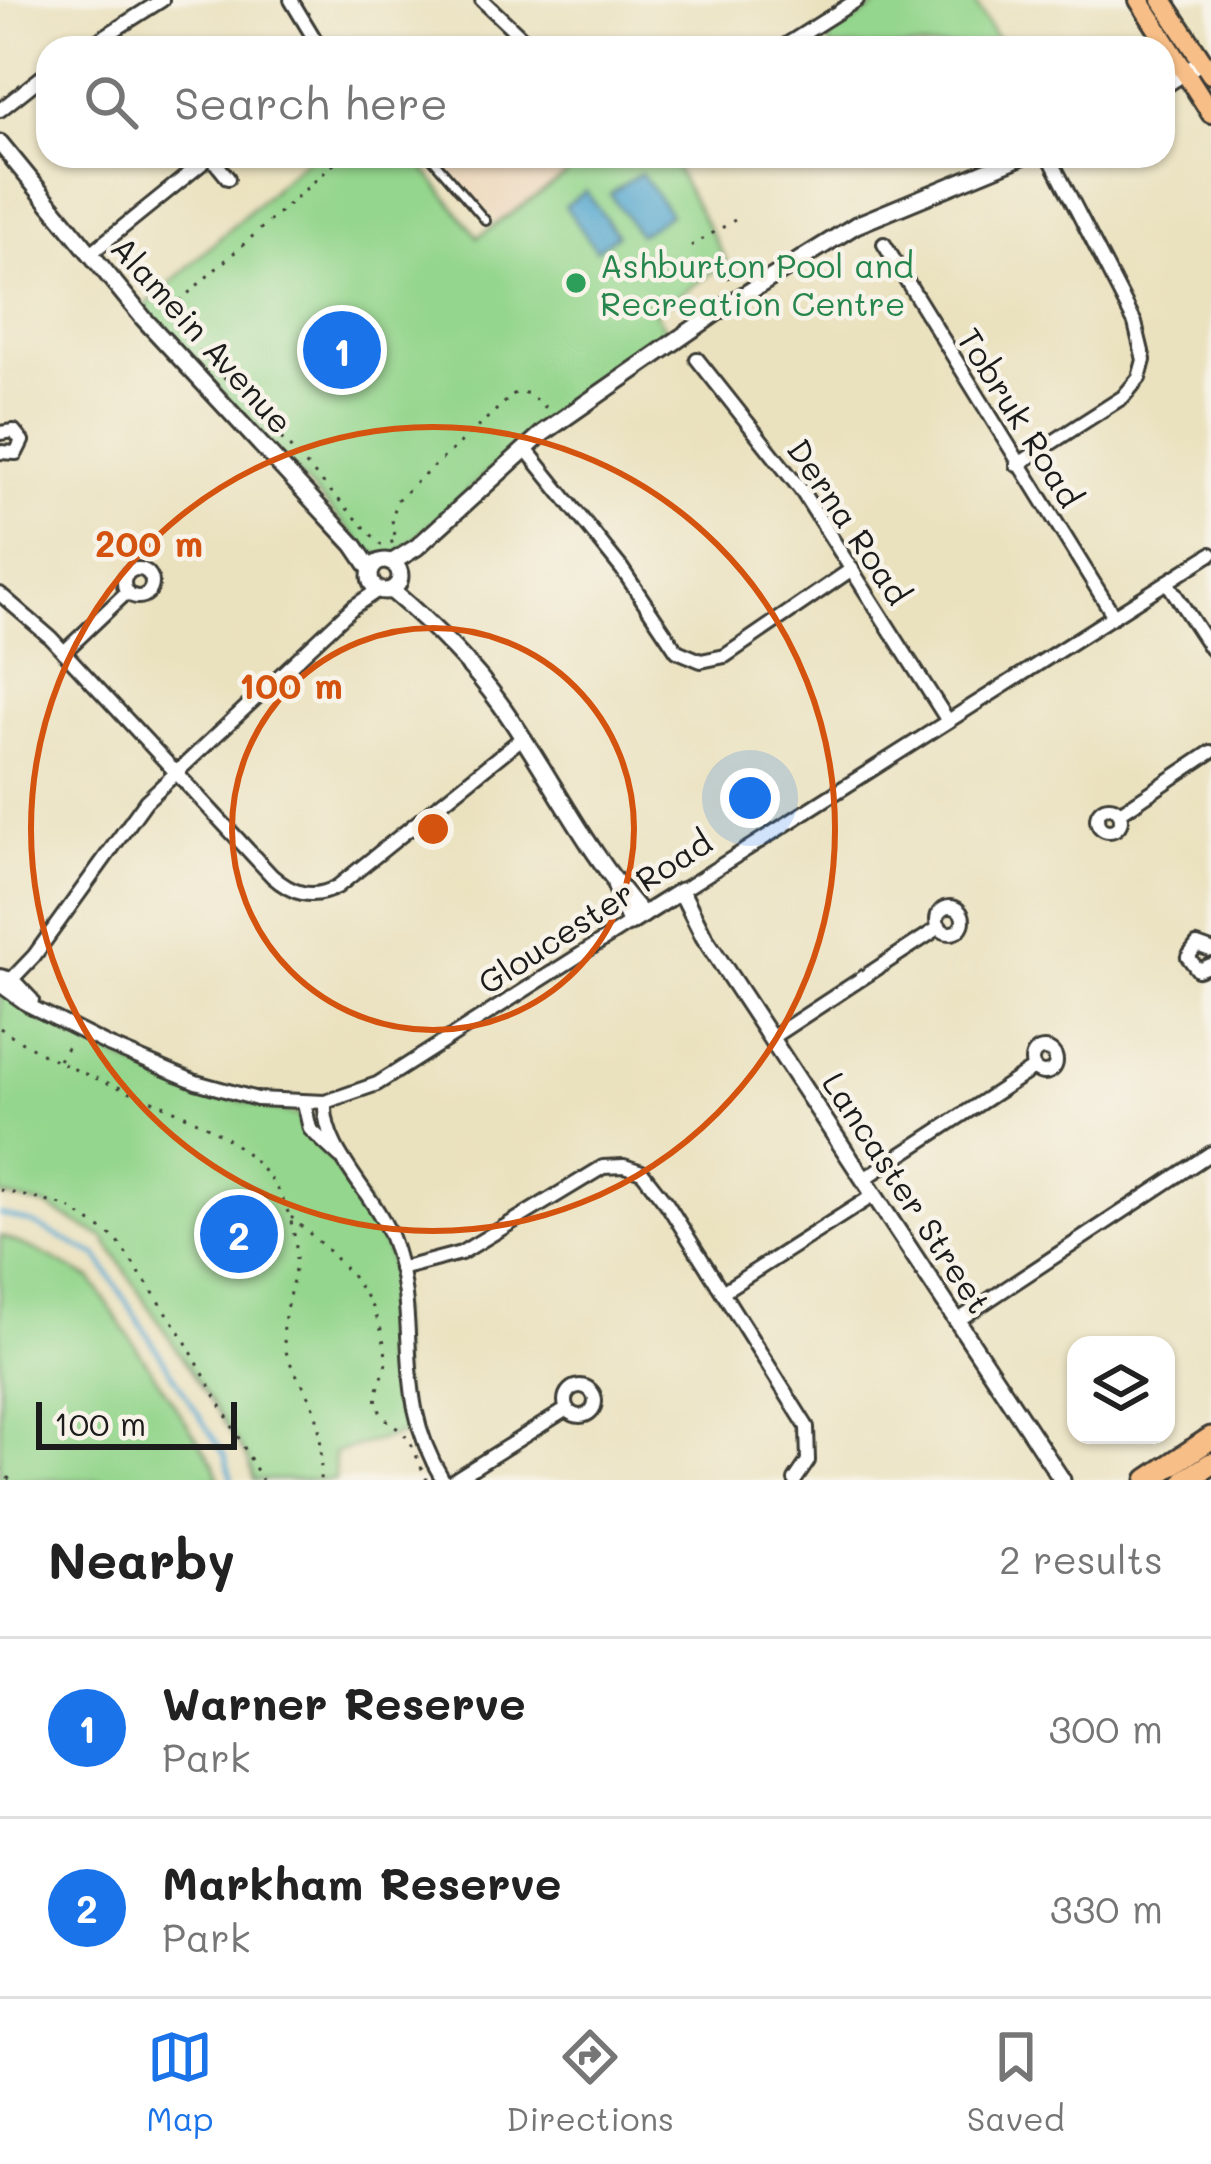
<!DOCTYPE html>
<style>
:root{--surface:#fff;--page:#f2f2f2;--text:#222;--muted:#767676;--line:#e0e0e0;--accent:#1a73e8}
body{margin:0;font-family:Mali,sans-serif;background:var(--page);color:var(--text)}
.controls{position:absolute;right:36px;bottom:36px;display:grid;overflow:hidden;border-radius:24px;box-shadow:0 3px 9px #0004}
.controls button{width:108px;height:108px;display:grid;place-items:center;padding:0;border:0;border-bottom:3px solid var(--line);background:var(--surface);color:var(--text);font:60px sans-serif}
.scale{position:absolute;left:36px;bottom:30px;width:201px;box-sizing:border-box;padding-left:12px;border:6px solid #1c1c1c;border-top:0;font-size:33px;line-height:42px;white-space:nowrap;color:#1c1c1c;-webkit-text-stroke:9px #f7f3e8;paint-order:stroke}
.you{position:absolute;left:750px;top:798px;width:42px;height:42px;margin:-30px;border:9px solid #fff;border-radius:50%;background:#1a73e8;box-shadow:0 0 0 18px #1a73e833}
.badge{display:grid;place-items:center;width:78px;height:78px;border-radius:50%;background:var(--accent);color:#fff;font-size:39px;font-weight:700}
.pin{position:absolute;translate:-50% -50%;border:6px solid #fff;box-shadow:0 3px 12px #0006}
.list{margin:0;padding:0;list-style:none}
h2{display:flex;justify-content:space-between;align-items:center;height:156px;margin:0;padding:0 48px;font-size:51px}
h2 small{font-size:39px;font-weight:400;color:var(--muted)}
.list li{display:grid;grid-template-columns:78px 1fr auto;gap:36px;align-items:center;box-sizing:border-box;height:180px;padding:0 48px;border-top:3px solid var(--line)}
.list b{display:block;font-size:45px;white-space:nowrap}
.list p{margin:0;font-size:39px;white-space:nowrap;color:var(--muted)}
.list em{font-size:39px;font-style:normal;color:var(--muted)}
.icon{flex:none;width:66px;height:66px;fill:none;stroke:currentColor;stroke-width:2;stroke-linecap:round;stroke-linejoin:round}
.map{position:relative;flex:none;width:1211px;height:1480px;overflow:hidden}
.search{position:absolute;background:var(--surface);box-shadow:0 3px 9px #0004;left:36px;right:36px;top:36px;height:132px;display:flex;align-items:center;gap:30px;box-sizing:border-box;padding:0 42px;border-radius:36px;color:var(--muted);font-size:45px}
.sheet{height:516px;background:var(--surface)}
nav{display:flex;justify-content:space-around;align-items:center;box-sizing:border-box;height:168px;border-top:3px solid var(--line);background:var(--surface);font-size:33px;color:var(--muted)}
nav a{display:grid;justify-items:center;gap:6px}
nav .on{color:var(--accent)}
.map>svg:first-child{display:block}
.built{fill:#edd7bb}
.green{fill:#94d68d;stroke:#587954;stroke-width:3}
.water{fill:#54a7cf;stroke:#386276;stroke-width:3}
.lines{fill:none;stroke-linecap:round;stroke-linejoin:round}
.stream{stroke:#54a7cf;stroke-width:4.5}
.service-casing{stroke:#3b3a34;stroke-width:12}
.minor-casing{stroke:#3b3a34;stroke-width:18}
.tertiary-casing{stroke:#3b3a34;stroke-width:21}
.primary-casing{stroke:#3b3a34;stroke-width:24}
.trunk-casing{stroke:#3b3a34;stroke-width:27}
.path{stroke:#3b3a34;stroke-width:3;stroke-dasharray:3 9;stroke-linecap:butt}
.service{stroke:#fff;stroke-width:6}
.minor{stroke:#fff;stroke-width:12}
.tertiary{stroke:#fff;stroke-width:15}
.primary{stroke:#f7be87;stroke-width:18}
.trunk{stroke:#f7be87;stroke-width:21}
.ring{fill:none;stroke:#d4530e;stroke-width:6}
.leisure-dot{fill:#2e9e5b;stroke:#f7f3e8;stroke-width:4.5}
.labels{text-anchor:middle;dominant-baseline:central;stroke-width:9;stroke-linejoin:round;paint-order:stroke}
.leisure-label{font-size:33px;fill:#27864d;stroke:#f7f3e8;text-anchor:start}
.street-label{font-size:33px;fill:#1c1c1c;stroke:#f7f3e8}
.centre{fill:#d4530e;stroke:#f7f3e8;stroke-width:6}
.ring-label{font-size:36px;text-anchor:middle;font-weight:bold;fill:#d4530e;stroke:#f7f3e8;stroke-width:9;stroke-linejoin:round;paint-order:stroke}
</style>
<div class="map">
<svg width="1211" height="1480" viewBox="0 0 1211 1480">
<rect width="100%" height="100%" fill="#f7f3e8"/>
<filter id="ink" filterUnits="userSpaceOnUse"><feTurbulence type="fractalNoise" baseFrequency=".00833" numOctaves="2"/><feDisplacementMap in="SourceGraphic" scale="24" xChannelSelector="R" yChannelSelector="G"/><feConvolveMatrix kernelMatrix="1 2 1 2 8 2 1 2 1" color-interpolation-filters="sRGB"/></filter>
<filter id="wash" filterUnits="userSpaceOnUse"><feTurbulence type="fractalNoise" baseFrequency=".004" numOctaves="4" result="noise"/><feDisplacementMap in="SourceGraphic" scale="48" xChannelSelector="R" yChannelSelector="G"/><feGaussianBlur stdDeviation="2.7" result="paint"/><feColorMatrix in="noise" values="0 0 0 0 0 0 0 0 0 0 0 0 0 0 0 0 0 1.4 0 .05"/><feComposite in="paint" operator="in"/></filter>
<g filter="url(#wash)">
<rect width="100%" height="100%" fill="#eae1be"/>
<path class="built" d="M 436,156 L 569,156 L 577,163 L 565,176 L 498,223 Z"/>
<g class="green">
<path d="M 886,0 L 973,0 L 1003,48 L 832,48 L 826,39 Z"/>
<path d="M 310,156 L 414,156 L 478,237 L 565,176 L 582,156 L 669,156 L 727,262 L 655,312 L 669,335 L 526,437 L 400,553 L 387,558 L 369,551 L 143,308 Z"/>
<path d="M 0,988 L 67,1033 L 130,1064 L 194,1089 L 298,1115 L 309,1135 L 359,1192 L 387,1248 L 396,1288 L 400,1377 L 411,1431 L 334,1453 L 335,1480 L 254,1480 L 248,1459 L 104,1238 L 46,1206 L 0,1195 Z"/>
<path d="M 0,1236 L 34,1249 L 91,1279 L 215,1466 L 219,1480 L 0,1480 Z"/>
</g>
<g class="water">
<path d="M 641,173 L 670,214 L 639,235 L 610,194 Z"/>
<path d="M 586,191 L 617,235 L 596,250 L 565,206 Z"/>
</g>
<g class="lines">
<path class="stream" d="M 0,1214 L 32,1223 L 97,1256 L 225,1456 L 232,1480"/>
</g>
</g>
<g filter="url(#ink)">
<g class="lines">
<defs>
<path id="service" d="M 430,156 L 486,221"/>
<g id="minor">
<path d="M 291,0 L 320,48"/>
<path d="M 482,0 L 533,48"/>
<path d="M 86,48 L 162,0"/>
<path d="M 781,48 L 857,0"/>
<path d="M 0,110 L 48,72"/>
<path d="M 211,157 L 228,178"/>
<path d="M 884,244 L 1114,616"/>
<path d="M 91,253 L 211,156"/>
<path d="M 697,359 L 801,490 L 948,721"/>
<path d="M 0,433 L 14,431 L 22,441 L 16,453 L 0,452"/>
<path d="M 525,448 L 622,569 L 677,651 L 701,661 L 725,656 L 852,569"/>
<path d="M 1017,465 L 1123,397 L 1139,378 L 1144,360 L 1135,323 L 1049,156"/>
<circle cx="138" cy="583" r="14"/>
<path d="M 1167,582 L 1211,649"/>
<path d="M 0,594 L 51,638 L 272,876 C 292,894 312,900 337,887 L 522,738"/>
<path d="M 64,652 L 127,592"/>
<circle cx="1109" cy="819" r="12"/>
<path d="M 1120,813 L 1211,752"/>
<path d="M 681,891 L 1211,554"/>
<circle cx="950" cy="920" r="13"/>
<path d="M 1211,950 L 1197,945 L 1188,957 L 1198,970 L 1211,965"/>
<path d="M 0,976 L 12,979 L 32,1000"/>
<path d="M 0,985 L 28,1005 L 108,1045 L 196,1082 L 257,1099 L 325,1102 L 377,1084 L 630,923"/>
<path d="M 10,989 L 12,979 L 34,956 L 146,801 L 353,607 L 378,590"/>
<path d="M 771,1038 L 940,927"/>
<circle cx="1044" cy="1061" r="12"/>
<path d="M 325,1102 C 322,1152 375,1192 392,1240 C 423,1323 390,1393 443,1480"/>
<path d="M 304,1103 L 310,1129 L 340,1157"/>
<path d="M 864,1179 L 1034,1068"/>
<path d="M 400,1269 L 461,1253 L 603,1167 L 624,1166 L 642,1172 L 667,1204 L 807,1427 L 808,1461 L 795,1480"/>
<path d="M 722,1292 L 874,1195"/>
<path d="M 957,1321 L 1211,1153"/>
<circle cx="580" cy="1401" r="15"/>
<path d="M 454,1480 L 567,1409"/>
</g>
<g id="tertiary">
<path d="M 1163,86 L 1194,66"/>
<path d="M 0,143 L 144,319 L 354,545 L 371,570"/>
<circle cx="385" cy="576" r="15"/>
<path d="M 391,563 L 417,547 L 543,433 L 726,306 L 856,225 L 1023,156"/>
<path d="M 391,590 C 430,623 471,663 501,705 C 550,774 586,852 643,915"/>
<path d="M 615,884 L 630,923 L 681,891 L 704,937 L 1062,1480"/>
</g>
<g id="primary">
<path d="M 1139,0 L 1211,113"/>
<path d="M 1162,0 L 1211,74"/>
</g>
<g id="trunk">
<path d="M 1148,1480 L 1211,1438"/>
<path d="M 1186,1480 L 1211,1464"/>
</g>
</defs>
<use href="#service" class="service-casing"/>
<use href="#minor" class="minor-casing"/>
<use href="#tertiary" class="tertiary-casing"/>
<use href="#primary" class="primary-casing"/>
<use href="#trunk" class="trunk-casing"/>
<g class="path">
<path d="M 343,156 L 165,314 L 381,545 L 396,541 L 392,520 L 397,500 L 515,393 L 527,393 L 549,410"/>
<path d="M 691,246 L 735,220"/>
<path d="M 721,266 L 731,282"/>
<path d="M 0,1028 C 26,1045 53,1060 81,1072 C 164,1108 279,1134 295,1240 C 301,1275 281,1305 284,1340 C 286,1363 300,1378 310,1398 C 322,1424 322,1453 320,1480"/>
<path d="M 59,1060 L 70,1043"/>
<path d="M 0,1190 L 66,1206 L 116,1239 L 179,1330 L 262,1480"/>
<path d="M 291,1217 C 335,1256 382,1295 386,1359 C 386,1374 374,1390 377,1404 C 382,1421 398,1426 407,1438 C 415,1449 420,1467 427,1480"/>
<path d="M 0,1468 L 10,1480"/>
</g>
<use href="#service" class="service"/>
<use href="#minor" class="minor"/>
<use href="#tertiary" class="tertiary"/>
<use href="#primary" class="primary"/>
<use href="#trunk" class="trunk"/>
</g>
</g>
<g class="ring">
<circle cx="433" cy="829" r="201"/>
<circle cx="433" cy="829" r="402"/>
</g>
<circle class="leisure-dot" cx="576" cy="283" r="12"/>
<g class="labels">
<g class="leisure-label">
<text x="600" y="264">Ashburton Pool and<tspan x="600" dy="38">Recreation Centre</tspan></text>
</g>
<g class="street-label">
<text transform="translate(203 334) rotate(48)">Alamein Avenue</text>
<text transform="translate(1021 417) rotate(58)">Tobruk Road</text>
<text transform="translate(850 521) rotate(56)">Derna Road</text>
<text transform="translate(594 911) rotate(-33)">Gloucester Road</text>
<text transform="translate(908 1192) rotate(57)">Lancaster Street</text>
</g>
</g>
<circle cx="433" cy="829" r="18" class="centre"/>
<g class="ring-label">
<text x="149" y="557">200 m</text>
<text x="291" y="699">100 m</text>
</g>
</svg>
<div class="controls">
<button><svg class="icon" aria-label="layers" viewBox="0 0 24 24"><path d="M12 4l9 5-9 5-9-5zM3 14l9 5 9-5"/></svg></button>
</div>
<div class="scale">100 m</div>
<div class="you"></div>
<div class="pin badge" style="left:342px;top:350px">1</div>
<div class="pin badge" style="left:239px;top:1234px">2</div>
<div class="search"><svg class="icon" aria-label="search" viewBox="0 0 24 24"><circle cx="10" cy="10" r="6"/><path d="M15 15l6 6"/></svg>Search here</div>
</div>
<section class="sheet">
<h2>Nearby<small>2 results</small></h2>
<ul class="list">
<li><span class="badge">1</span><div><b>Warner Reserve</b><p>Park</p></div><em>300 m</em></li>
<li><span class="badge">2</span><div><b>Markham Reserve</b><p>Park</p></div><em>330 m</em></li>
</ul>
</section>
<nav>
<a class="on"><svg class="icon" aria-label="map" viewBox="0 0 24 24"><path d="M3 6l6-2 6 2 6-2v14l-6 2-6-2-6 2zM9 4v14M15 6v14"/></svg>Map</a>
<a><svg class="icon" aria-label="directions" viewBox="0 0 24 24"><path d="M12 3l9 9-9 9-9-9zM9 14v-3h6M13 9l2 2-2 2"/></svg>Directions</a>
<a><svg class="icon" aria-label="saved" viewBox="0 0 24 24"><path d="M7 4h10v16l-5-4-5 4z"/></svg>Saved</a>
</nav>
